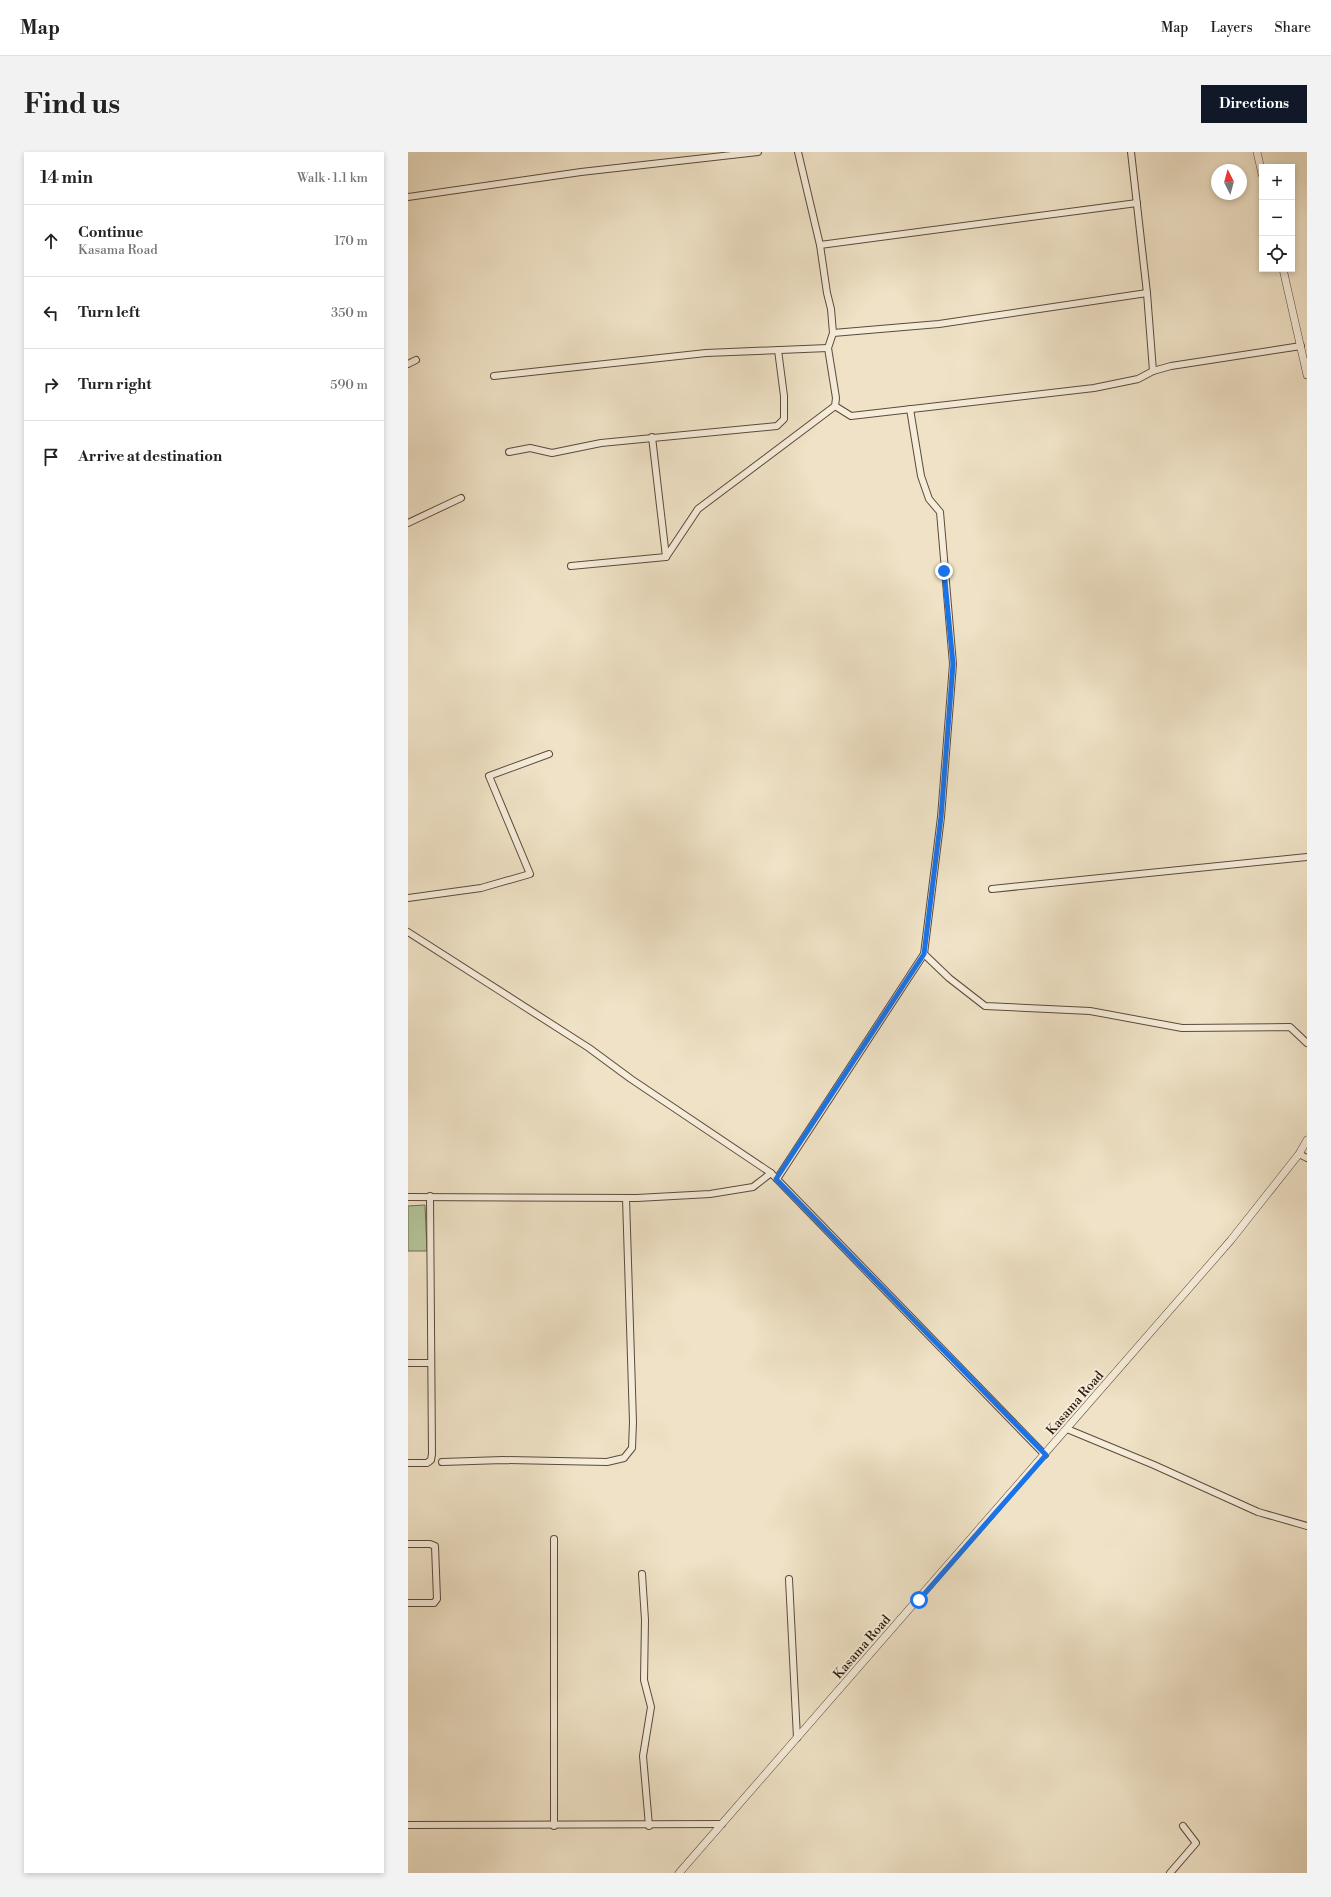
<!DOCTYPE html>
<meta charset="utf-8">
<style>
:root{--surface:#fff;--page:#f2f2f2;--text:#222;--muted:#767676;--line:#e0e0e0;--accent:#111827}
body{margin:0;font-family:"Libre Bodoni",serif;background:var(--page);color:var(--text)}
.controls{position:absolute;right:12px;top:12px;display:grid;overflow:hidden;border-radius:0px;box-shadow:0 2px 6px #0003}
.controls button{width:36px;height:36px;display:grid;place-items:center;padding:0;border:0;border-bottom:1px solid var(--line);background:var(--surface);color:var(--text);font:20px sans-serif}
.compass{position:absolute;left:803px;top:12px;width:36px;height:36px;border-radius:50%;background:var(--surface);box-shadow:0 2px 6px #0003;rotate:354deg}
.stop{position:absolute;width:12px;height:12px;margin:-9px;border:3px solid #1a73e8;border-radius:50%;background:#fff}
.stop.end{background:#1a73e8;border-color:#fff;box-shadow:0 1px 4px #0008}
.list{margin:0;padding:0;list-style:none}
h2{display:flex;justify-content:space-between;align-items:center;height:52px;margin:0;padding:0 16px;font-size:17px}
h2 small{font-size:13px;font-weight:400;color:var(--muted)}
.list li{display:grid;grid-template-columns:26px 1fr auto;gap:12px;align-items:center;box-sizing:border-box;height:72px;padding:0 16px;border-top:1px solid var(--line)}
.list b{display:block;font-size:15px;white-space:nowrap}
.list p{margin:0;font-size:13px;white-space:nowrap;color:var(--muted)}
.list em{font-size:13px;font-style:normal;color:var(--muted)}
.icon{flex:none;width:22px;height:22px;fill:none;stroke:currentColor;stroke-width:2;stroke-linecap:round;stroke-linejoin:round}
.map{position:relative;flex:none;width:899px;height:1721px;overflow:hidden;border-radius:0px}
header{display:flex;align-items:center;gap:24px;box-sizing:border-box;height:56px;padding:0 20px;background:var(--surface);border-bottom:1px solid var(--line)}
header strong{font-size:19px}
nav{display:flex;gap:22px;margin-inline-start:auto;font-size:14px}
.intro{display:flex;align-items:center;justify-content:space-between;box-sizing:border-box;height:96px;padding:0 24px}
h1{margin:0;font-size:28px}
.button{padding:10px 18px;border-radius:0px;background:var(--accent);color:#fff;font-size:14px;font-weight:700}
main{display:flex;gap:24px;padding:0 24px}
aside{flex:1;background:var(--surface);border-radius:0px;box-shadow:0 2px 6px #0003}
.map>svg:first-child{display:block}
.green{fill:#b4c499;stroke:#706e52}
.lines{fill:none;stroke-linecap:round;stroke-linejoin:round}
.minor-casing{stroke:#5e4a3a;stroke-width:8}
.tertiary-casing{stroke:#5e4a3a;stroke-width:8}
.minor{stroke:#f5ecda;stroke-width:6}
.tertiary{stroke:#f5ecda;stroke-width:7}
.route{stroke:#1a73e8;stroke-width:5}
.labels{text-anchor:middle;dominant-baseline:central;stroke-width:4;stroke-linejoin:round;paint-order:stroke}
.street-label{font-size:13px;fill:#2d170c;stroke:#f5ecda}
</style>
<header>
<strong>Map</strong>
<nav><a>Map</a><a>Layers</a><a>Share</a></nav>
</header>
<div class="intro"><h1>Find us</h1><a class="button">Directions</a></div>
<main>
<aside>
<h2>14 min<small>Walk · 1.1 km</small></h2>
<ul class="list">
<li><svg class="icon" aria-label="ahead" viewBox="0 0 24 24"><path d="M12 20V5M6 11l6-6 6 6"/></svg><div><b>Continue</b><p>Kasama Road</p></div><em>170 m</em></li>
<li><svg class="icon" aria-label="left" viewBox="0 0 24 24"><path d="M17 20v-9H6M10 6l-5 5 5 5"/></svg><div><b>Turn left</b></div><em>350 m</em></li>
<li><svg class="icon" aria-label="right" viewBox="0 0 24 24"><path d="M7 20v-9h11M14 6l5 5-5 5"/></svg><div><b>Turn right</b></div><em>590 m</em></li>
<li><svg class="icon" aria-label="arrive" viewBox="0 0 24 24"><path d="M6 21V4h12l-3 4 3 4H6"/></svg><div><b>Arrive at destination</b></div></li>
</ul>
</aside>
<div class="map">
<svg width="899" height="1721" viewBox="0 0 899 1721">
<rect width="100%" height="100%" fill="#efe2c6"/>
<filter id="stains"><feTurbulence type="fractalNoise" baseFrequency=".005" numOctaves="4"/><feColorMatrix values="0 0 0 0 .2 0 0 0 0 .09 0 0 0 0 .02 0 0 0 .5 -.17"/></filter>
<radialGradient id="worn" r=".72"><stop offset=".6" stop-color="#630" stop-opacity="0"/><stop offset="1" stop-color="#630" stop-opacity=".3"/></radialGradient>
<path class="green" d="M 17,1053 L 19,1099 L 0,1099 L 0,1054 Z"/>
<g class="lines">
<defs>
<g id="minor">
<path d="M 723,0 L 739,141 L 745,219"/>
<path d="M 0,45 L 173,20 L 350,0"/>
<path d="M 412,93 L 729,51"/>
<path d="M 425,181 L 531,172 L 739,141"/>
<path d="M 0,212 L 8,208"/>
<path d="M 86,224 L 298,201 L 420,196"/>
<path d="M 427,254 L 443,264 L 686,236 L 730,227 L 745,219 L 763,214 L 893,194"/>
<path d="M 502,257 L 513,324 L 521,347 L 532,360 L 545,512 L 533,665 L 516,802 L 541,826 L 577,854 L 682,859 L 774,876 L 882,875 L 899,891"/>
<path d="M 244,285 L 258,405"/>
<path d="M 101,300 L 122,296 L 144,301 L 193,291 L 369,274 L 376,267 L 376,244 L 370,198"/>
<path d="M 0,371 L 53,346"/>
<path d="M 163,414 L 258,405 L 290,357 L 427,254 L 428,246 L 420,196 L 425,181 L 423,157 L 419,141 L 412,93 L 390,0"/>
<path d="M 584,737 L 899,705"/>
<path d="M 0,746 L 73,736 L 122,722 L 81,624 L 141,602"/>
<path d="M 0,780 L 181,896 L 223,927 L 363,1021 L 637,1303"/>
<path d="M 891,1002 L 899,1006"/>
<path d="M 369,1027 L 516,802"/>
<path d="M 0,1045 L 229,1046 L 302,1042 L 345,1035 L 363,1021"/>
<path d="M 0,1211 L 23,1211"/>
<path d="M 659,1277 L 746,1313 L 850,1360 L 899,1374"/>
<path d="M 34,1310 L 95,1308 L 199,1310 L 216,1306 L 224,1296 L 225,1270 L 218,1046"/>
<path d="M 0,1311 L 19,1311 L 23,1308 L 24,1302 L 22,1044"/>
<path d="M 146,1387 L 146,1674"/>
<path d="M 0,1392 L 22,1392 L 27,1394 L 29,1447 L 26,1451 L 0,1451"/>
<path d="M 234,1422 L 237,1468 L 236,1528 L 243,1555 L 235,1604 L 241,1674"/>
<path d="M 381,1427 L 389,1586"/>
<path d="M 0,1673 L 314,1672"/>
<path d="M 762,1721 L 788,1691 L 775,1674"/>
</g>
<g id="tertiary">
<path d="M 849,0 L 854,22"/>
<path d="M 875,117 L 899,223"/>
<path d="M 271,1721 L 823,1088 L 891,1002 L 899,988"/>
</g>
</defs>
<use href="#minor" class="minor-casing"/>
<use href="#tertiary" class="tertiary-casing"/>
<use href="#minor" class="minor"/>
<use href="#tertiary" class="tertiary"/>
</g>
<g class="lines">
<path class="route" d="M 511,1448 L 638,1303 L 368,1027 L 516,802 L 533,665 L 545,512 L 536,419"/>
</g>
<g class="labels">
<g class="street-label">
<text transform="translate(667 1251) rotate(-49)">Kasama Road</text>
<text transform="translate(454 1495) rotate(-49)">Kasama Road</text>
</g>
</g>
<rect width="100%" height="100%" filter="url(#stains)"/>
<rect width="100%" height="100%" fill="url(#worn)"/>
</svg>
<div class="controls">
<button>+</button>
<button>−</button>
<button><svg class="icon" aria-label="locate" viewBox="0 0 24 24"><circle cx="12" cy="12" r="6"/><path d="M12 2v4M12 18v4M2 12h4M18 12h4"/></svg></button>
</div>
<svg class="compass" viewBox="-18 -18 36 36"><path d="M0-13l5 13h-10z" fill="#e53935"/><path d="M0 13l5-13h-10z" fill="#767676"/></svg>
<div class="stop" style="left:511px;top:1448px"></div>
<div class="stop end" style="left:536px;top:419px"></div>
</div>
</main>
